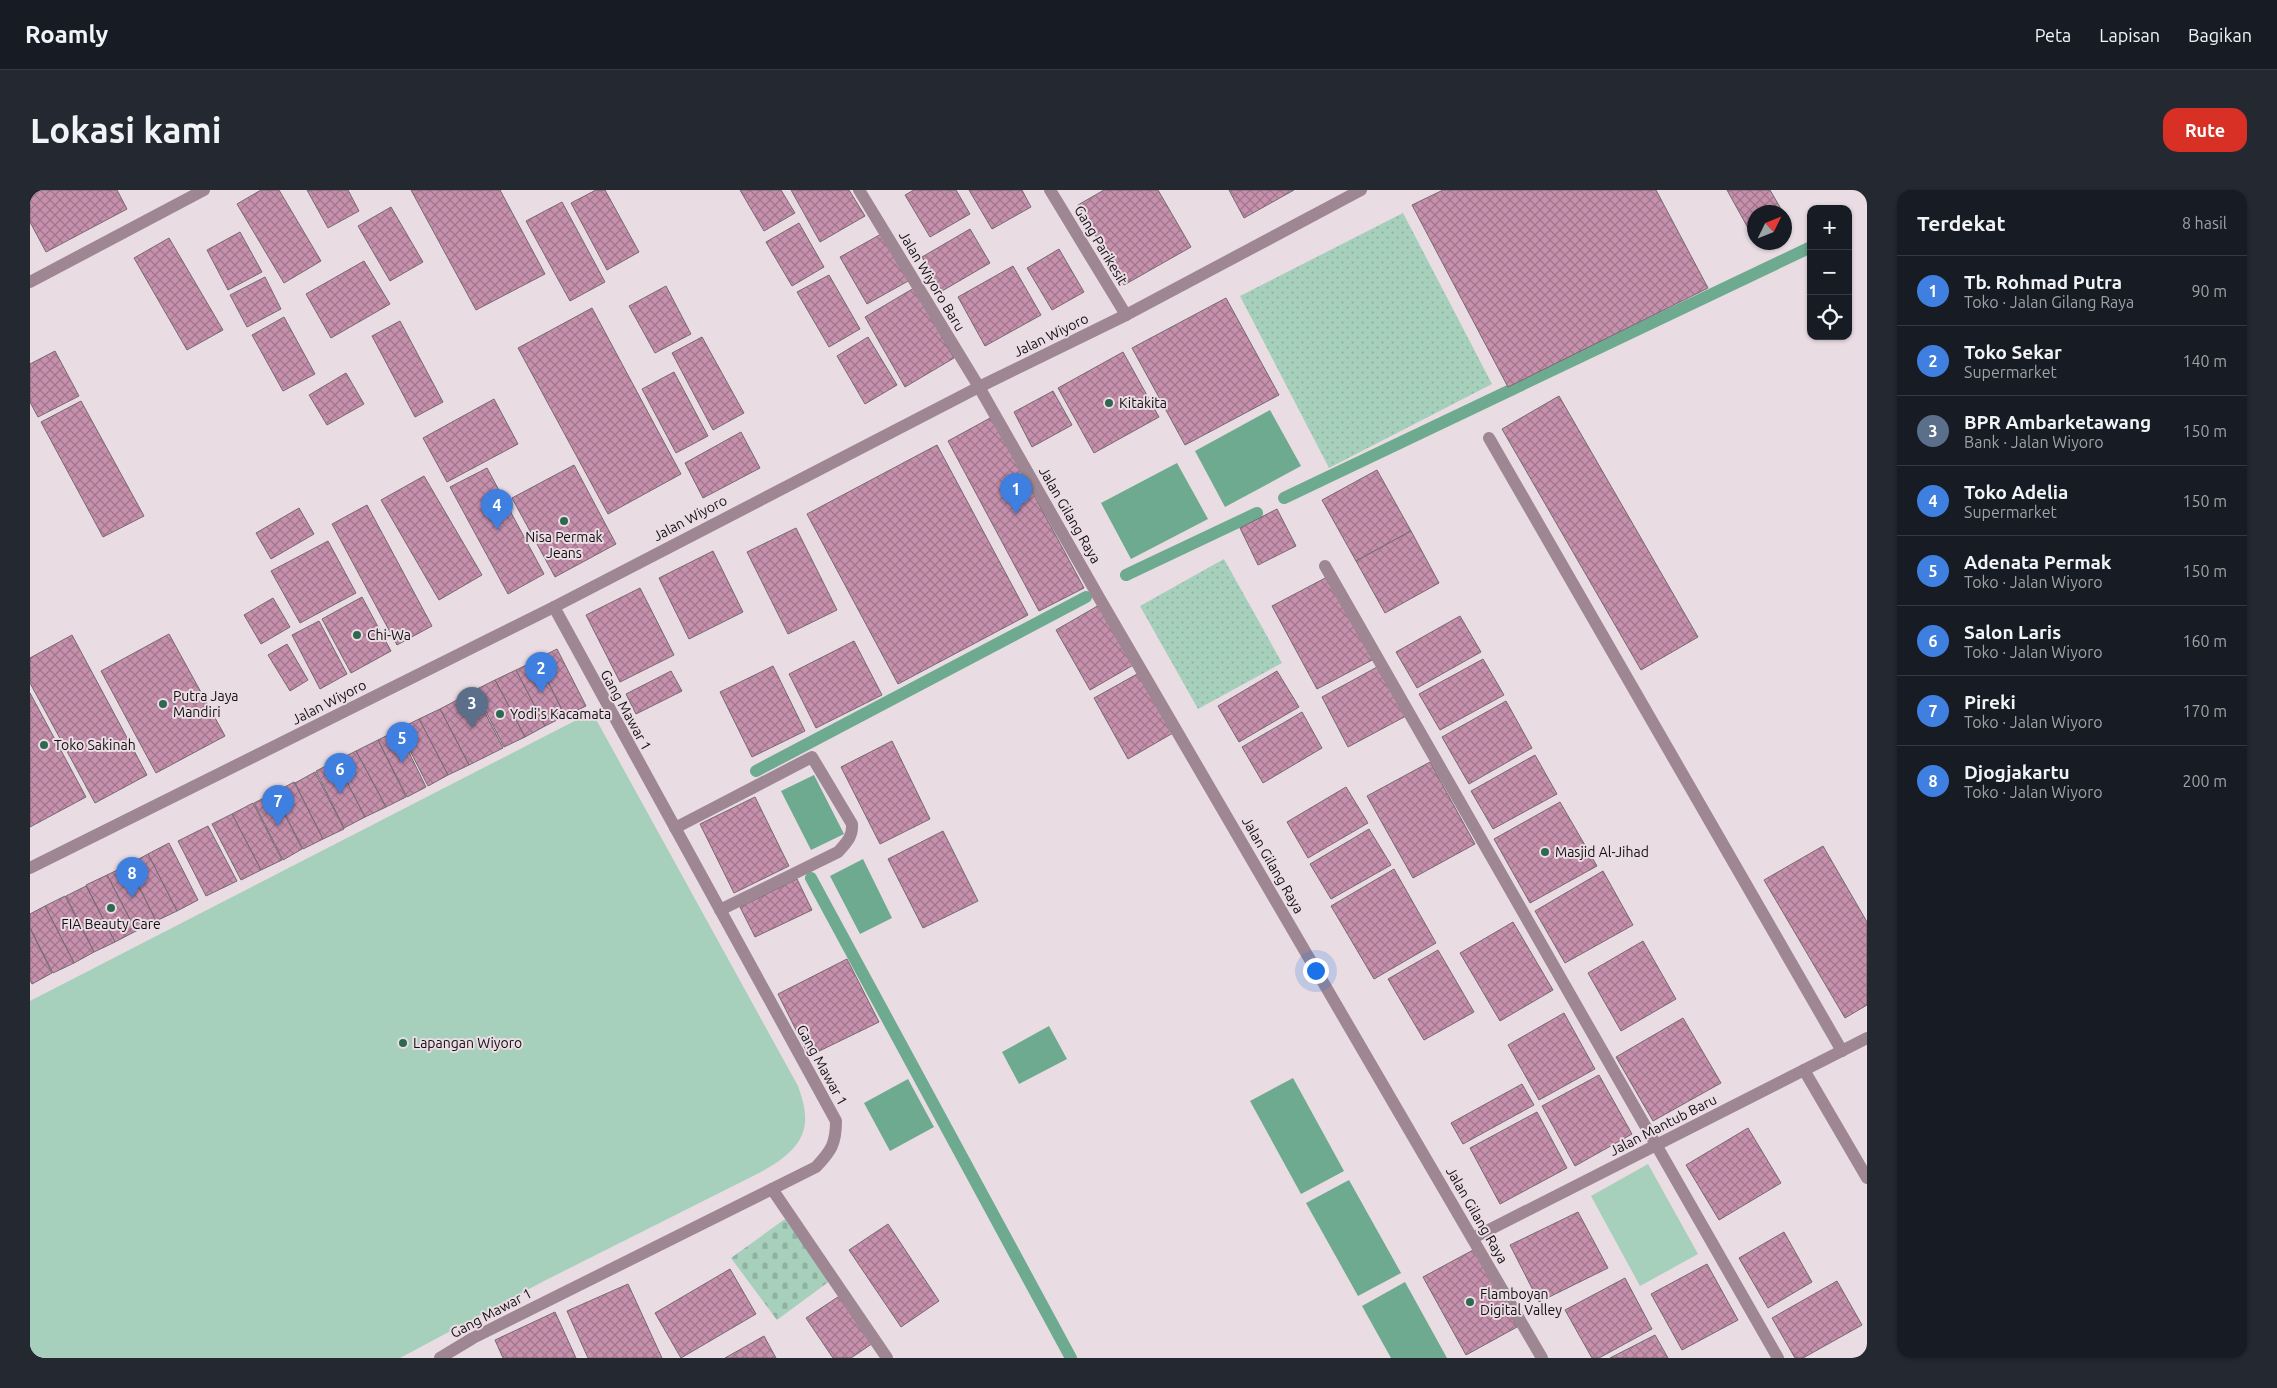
<!DOCTYPE html>
<html lang="id">
<meta charset="utf-8">
<style>
:root{--surface:#171b24;--page:#242831;--text:#f1f3f6;--muted:#9ea1a6;--line:#363941;--accent:#d93025}
body{margin:0;font-family:Ubuntu,sans-serif;background:var(--page);color:var(--text)}
.controls{position:absolute;right:15px;top:15px;display:grid;overflow:hidden;border-radius:10px;box-shadow:0 1px 4px #0004}
.controls button{width:45px;height:45px;display:grid;place-items:center;padding:0;border:0;border-bottom:1px solid var(--line);background:var(--surface);color:var(--text);font:25px sans-serif}
.compass{position:absolute;left:1717px;top:15px;width:45px;height:45px;border-radius:50%;background:var(--surface);box-shadow:0 1px 4px #0004;rotate:47deg}
.you{position:absolute;left:1285px;top:780px;width:18px;height:18px;margin:-12px;border:4px solid #fff;border-radius:50%;background:#1a73e8;box-shadow:0 0 0 8px #1a73e833}
.badge{display:grid;place-items:center;width:32px;height:32px;border-radius:50%;background:var(--accent);color:#fff;font-size:16px;font-weight:700}
.pin{position:absolute;translate:-50% -41px;filter:drop-shadow(0 1px 2px #0008)}
.pin::after{content:'';position:absolute;top:26px;width:18px;height:15px;background:inherit;clip-path:polygon(0 0,100% 0,50% 100%)}
.list{margin:0;padding:0;list-style:none}
h2{display:flex;justify-content:space-between;align-items:center;height:65px;margin:0;padding:0 20px;font-size:21px}
h2 small{font-size:16px;font-weight:400;color:var(--muted)}
.list li{display:grid;grid-template-columns:32px 1fr auto;gap:15px;align-items:center;box-sizing:border-box;height:70px;padding:0 20px;border-top:1px solid var(--line)}
.list b{display:block;font-size:19px;white-space:nowrap}
.list p{margin:0;font-size:16px;white-space:nowrap;color:var(--muted)}
.list em{font-size:16px;font-style:normal;color:var(--muted)}
.icon{flex:none;width:28px;height:28px;fill:none;stroke:currentColor;stroke-width:2;stroke-linecap:round;stroke-linejoin:round}
.map{position:relative;flex:none;width:1837px;height:1168px;overflow:hidden;border-radius:15px}
header{display:flex;align-items:center;gap:30px;box-sizing:border-box;height:70px;padding:0 25px;background:var(--surface);border-bottom:1px solid var(--line)}
header strong{font-size:24px}
nav{display:flex;gap:28px;margin-inline-start:auto;font-size:18px}
.intro{display:flex;align-items:center;justify-content:space-between;box-sizing:border-box;height:120px;padding:0 30px}
h1{margin:0;font-size:35px}
.button{padding:12px 22px;border-radius:15px;background:var(--accent);color:#fff;font-size:18px;font-weight:700}
main{display:flex;gap:30px;padding:0 30px}
aside{flex:1;background:var(--surface);border-radius:15px;box-shadow:0 1px 4px #0004}
.map>svg:first-child{display:block}
.grass{fill:url(#grass-dots)}
.cemetery{fill:url(#cemetery-stones)}
.green{fill:#a6cfbc}
.water{fill:#6daa8f}
.lines{fill:none;stroke-linecap:round;stroke-linejoin:round}
.stream{stroke:#6daa8f;stroke-width:12}
.building{fill:url(#building-cross-hatch);stroke:#776a71}
.service{stroke:#9f8693;stroke-width:12}
.minor{stroke:#9f8693;stroke-width:12}
.tertiary{stroke:#9f8693;stroke-width:12}
.poi-dot{fill:#2e6850;stroke:#eadce3;stroke-width:2}
.labels{text-anchor:middle;dominant-baseline:central;stroke-width:4;stroke-linejoin:round;paint-order:stroke}
.street-label{font-size:14px;fill:#130e11;stroke:#eadce3}
.poi-label{font-size:14px;fill:#130e11;stroke:#eadce3;text-anchor:start}
</style>
<header>
<strong>Roamly</strong>
<nav><a>Peta</a><a>Lapisan</a><a>Bagikan</a></nav>
</header>
<div class="intro"><h1>Lokasi kami</h1><a class="button">Rute</a></div>
<main>
<div class="map">
<svg width="1837" height="1168" viewBox="0 0 1837 1168">
<defs>
<pattern id="grass-dots" width="8" height="8" patternUnits="userSpaceOnUse" patternTransform="scale(1.25)"><rect width="8" height="8" fill="#a6cfbc"/><path d="M2 2h.1M6 6h.1" fill="none" stroke="#8eb1a1" stroke-width="1.8" stroke-linecap="round"/></pattern>
<pattern id="cemetery-stones" width="16" height="16" patternUnits="userSpaceOnUse" patternTransform="scale(1.25)"><rect width="16" height="16" fill="#a6cfbc"/><path d="M2 7V4a2 2 0 0 1 4 0v3zM10 15v-3a2 2 0 0 1 4 0v3z" fill="#8eb1a1"/></pattern>
<pattern id="building-cross-hatch" width="8" height="8" patternUnits="userSpaceOnUse" patternTransform="scale(1.25)"><rect width="8" height="8" fill="#c791ae"/><path d="M0 0l8 8M0 8l8-8" fill="none" stroke="#a0758c"/></pattern>
</defs>
<rect width="100%" height="100%" fill="#eadce3"/>
<g class="grass">
<path d="M 1373,23 L 1462,194 L 1299,278 L 1210,106 Z"/>
<path d="M 1194,369 L 1252,473 L 1168,519 L 1110,416 Z"/>
</g>
<path class="cemetery" d="M 755,1029 L 801,1090 L 747,1130 L 701,1068 Z"/>
<g class="green">
<path d="M 562,522 L 768,896 C 771,905 775,916 775,926 C 777,954 752,970 731,982 L 514,1091 L 370,1168 L 0,1168 L 0,811 Z"/>
<path d="M 1618,974 L 1668,1064 L 1610,1096 L 1561,1006 Z"/>
</g>
<g class="water">
<path d="M 1240,220 L 1271,276 L 1195,317 L 1165,261 Z"/>
<path d="M 1147,273 L 1178,329 L 1101,369 L 1071,313 Z"/>
<path d="M 784,585 L 814,644 L 781,660 L 751,601 Z"/>
<path d="M 833,669 L 862,728 L 830,744 L 800,686 Z"/>
<path d="M 1019,836 L 1037,869 L 989,894 L 972,862 Z"/>
<path d="M 1263,888 L 1314,981 L 1271,1004 L 1220,911 Z"/>
<path d="M 878,889 L 904,937 L 860,961 L 834,913 Z"/>
<path d="M 1319,990 L 1371,1083 L 1328,1106 L 1276,1013 Z"/>
<path d="M 1375,1092 L 1417,1168 L 1361,1168 L 1332,1116 Z"/>
</g>
<g class="lines">
<g class="stream">
<path d="M 1254,308 L 1781,57"/>
<path d="M 1096,385 L 1227,323"/>
<path d="M 726,581 L 1056,407"/>
<path d="M 781,688 L 1041,1168"/>
</g>
</g>
<g class="building">
<path d="M 0,0 L 87,0 L 97,19 L 16,62 L 0,32 Z"/>
<path d="M 231,0 L 249,0 L 291,71 L 254,93 L 207,14 Z"/>
<path d="M 277,0 L 318,0 L 329,21 L 298,38 Z"/>
<path d="M 381,0 L 470,0 L 515,84 L 446,120 Z"/>
<path d="M 566,0 L 575,0 L 609,62 L 577,80 L 541,13 Z"/>
<path d="M 710,0 L 751,0 L 765,23 L 734,41 Z"/>
<path d="M 761,0 L 819,0 L 835,26 L 790,52 Z"/>
<path d="M 884,0 L 926,0 L 940,24 L 900,47 L 875,5 Z"/>
<path d="M 939,0 L 992,0 L 1001,17 L 962,39 Z"/>
<path d="M 1074,0 L 1128,0 L 1161,57 L 1094,95 L 1048,15 Z"/>
<path d="M 1199,0 L 1264,0 L 1214,28 Z"/>
<path d="M 1413,0 L 1626,0 L 1678,98 L 1478,197 L 1382,15 Z"/>
<path d="M 1697,0 L 1740,0 L 1751,19 L 1745,22 L 1724,22 L 1724,34 L 1718,38 Z"/>
<path d="M 532,12 L 575,92 L 540,111 L 496,31 Z"/>
<path d="M 361,17 L 393,72 L 360,91 L 328,36 Z"/>
<path d="M 769,33 L 794,77 L 762,96 L 736,52 Z"/>
<path d="M 940,39 L 960,73 L 912,101 L 892,67 Z"/>
<path d="M 210,42 L 232,82 L 198,100 L 177,60 Z"/>
<path d="M 853,43 L 880,90 L 837,114 L 810,67 Z"/>
<path d="M 139,48 L 193,140 L 157,160 L 104,68 Z"/>
<path d="M 1029,59 L 1054,102 L 1022,120 L 997,78 Z"/>
<path d="M 334,71 L 360,114 L 301,148 L 276,104 Z"/>
<path d="M 983,76 L 1011,125 L 955,156 L 928,107 Z"/>
<path d="M 799,85 L 830,139 L 799,157 L 767,102 Z"/>
<path d="M 235,87 L 251,119 L 217,137 L 200,105 Z"/>
<path d="M 636,96 L 661,144 L 625,163 L 599,116 Z"/>
<path d="M 884,98 L 924,168 L 875,197 L 835,127 Z"/>
<path d="M 1196,108 L 1249,205 L 1155,255 L 1102,158 Z"/>
<path d="M 562,118 L 651,284 L 578,324 L 488,158 Z"/>
<path d="M 254,127 L 285,184 L 253,201 L 222,145 Z"/>
<path d="M 370,131 L 413,212 L 385,227 L 342,146 Z"/>
<path d="M 672,147 L 714,223 L 683,240 L 642,163 Z"/>
<path d="M 838,147 L 867,195 L 835,214 L 807,166 Z"/>
<path d="M 25,161 L 49,206 L 8,227 L 0,212 L 0,174 Z"/>
<path d="M 1093,162 L 1129,227 L 1064,263 L 1028,198 Z"/>
<path d="M 644,182 L 678,246 L 646,263 L 612,199 Z"/>
<path d="M 316,183 L 334,214 L 297,235 L 279,205 Z"/>
<path d="M 1023,201 L 1042,235 L 1002,257 L 984,222 Z"/>
<path d="M 1529,206 L 1668,447 L 1611,480 L 1472,239 Z"/>
<path d="M 464,209 L 488,254 L 417,292 L 393,248 Z"/>
<path d="M 51,211 L 114,326 L 73,347 L 11,232 Z"/>
<path d="M 962,227 L 1054,398 L 1009,421 L 918,251 Z"/>
<path d="M 711,242 L 730,278 L 673,308 L 655,273 Z"/>
<path d="M 907,255 L 998,425 L 868,494 L 777,324 Z"/>
<path d="M 544,275 L 586,354 L 525,387 L 482,308 Z"/>
<path d="M 457,278 L 514,384 L 478,404 L 420,297 Z"/>
<path d="M 1347,280 L 1381,341 L 1326,371 L 1292,310 Z"/>
<path d="M 394,286 L 452,385 L 409,410 L 351,310 Z"/>
<path d="M 337,315 L 402,436 L 367,455 L 302,334 Z"/>
<path d="M 269,318 L 284,344 L 241,369 L 226,343 Z"/>
<path d="M 1247,319 L 1266,356 L 1228,375 L 1210,338 Z"/>
<path d="M 766,338 L 807,420 L 758,444 L 717,362 Z"/>
<path d="M 1381,341 L 1409,393 L 1355,423 L 1326,371 Z"/>
<path d="M 298,351 L 326,403 L 270,433 L 241,381 Z"/>
<path d="M 683,361 L 713,422 L 659,449 L 629,388 Z"/>
<path d="M 1299,386 L 1344,469 L 1287,499 L 1242,416 Z"/>
<path d="M 610,398 L 644,465 L 590,492 L 556,425 Z"/>
<path d="M 332,407 L 361,461 L 321,483 L 292,429 Z"/>
<path d="M 243,408 L 260,437 L 231,454 L 214,425 Z"/>
<path d="M 1071,414 L 1105,474 L 1060,500 L 1026,440 Z"/>
<path d="M 1430,426 L 1451,462 L 1387,498 L 1366,462 Z"/>
<path d="M 289,431 L 317,484 L 290,499 L 262,445 Z"/>
<path d="M 139,444 L 195,546 L 126,583 L 71,481 Z"/>
<path d="M 42,445 L 117,585 L 65,613 L 0,493 L 0,468 Z"/>
<path d="M 824,451 L 852,505 L 786,538 L 759,484 Z"/>
<path d="M 257,454 L 278,490 L 260,501 L 238,465 Z"/>
<path d="M 527,459 L 556,516 L 535,526 L 507,469 Z"/>
<path d="M 1453,469 L 1474,505 L 1410,540 L 1389,504 Z"/>
<path d="M 507,470 L 535,526 L 515,536 L 486,480 Z"/>
<path d="M 743,476 L 775,541 L 722,567 L 690,502 Z"/>
<path d="M 1349,476 L 1376,526 L 1318,557 L 1292,507 Z"/>
<path d="M 486,480 L 515,536 L 495,547 L 465,490 Z"/>
<path d="M 641,481 L 652,501 L 606,524 L 596,504 Z"/>
<path d="M 1247,481 L 1269,517 L 1209,552 L 1188,516 Z"/>
<path d="M 1109,483 L 1143,543 L 1098,569 L 1064,508 Z"/>
<path d="M 465,490 L 495,547 L 474,557 L 445,500 Z"/>
<path d="M 444,501 L 473,558 L 439,575 L 410,519 Z"/>
<path d="M 0,503 L 56,607 L 0,637 Z"/>
<path d="M 1476,511 L 1502,558 L 1439,594 L 1412,547 Z"/>
<path d="M 410,519 L 439,575 L 418,585 L 389,529 Z"/>
<path d="M 1272,522 L 1292,558 L 1233,593 L 1212,557 Z"/>
<path d="M 389,529 L 418,585 L 398,596 L 369,539 Z"/>
<path d="M 368,540 L 396,597 L 377,607 L 348,550 Z"/>
<path d="M 348,550 L 376,607 L 356,617 L 326,561 Z"/>
<path d="M 862,551 L 900,629 L 850,654 L 811,577 Z"/>
<path d="M 326,561 L 356,617 L 335,627 L 306,571 Z"/>
<path d="M 1505,565 L 1527,604 L 1463,639 L 1441,601 Z"/>
<path d="M 306,571 L 335,627 L 314,638 L 286,581 Z"/>
<path d="M 1400,572 L 1445,654 L 1383,688 L 1337,606 Z"/>
<path d="M 285,582 L 314,639 L 293,649 L 265,593 Z"/>
<path d="M 264,592 L 293,649 L 273,659 L 244,603 Z"/>
<path d="M 1316,597 L 1338,633 L 1278,668 L 1257,632 Z"/>
<path d="M 244,603 L 272,659 L 253,670 L 224,613 Z"/>
<path d="M 725,607 L 759,676 L 704,703 L 670,634 Z"/>
<path d="M 1530,612 L 1567,676 L 1500,713 L 1464,649 Z"/>
<path d="M 223,613 L 252,670 L 231,680 L 202,624 Z"/>
<path d="M 202,624 L 231,680 L 211,690 L 182,634 Z"/>
<path d="M 178,636 L 207,691 L 176,706 L 148,651 Z"/>
<path d="M 1339,639 L 1361,675 L 1301,709 L 1280,674 Z"/>
<path d="M 913,641 L 948,711 L 893,738 L 858,669 Z"/>
<path d="M 139,653 L 168,710 L 147,721 L 118,664 Z"/>
<path d="M 1793,656 L 1837,732 L 1837,815 L 1815,828 L 1734,690 Z"/>
<path d="M 118,664 L 147,721 L 126,731 L 98,675 Z"/>
<path d="M 98,675 L 126,731 L 106,741 L 77,685 Z"/>
<path d="M 1364,679 L 1406,753 L 1344,789 L 1301,716 Z"/>
<path d="M 1573,681 L 1603,735 L 1535,773 L 1505,721 Z"/>
<path d="M 77,685 L 106,741 L 85,752 L 56,695 Z"/>
<path d="M 767,689 L 782,720 L 725,747 L 710,717 Z"/>
<path d="M 56,696 L 85,752 L 64,762 L 36,706 Z"/>
<path d="M 35,706 L 64,762 L 44,773 L 15,716 Z"/>
<path d="M 15,716 L 44,773 L 23,783 L 0,738 L 0,724 Z"/>
<path d="M 1483,732 L 1523,800 L 1470,831 L 1430,763 Z"/>
<path d="M 0,738 L 22,783 L 2,794 L 0,790 Z"/>
<path d="M 1613,751 L 1646,809 L 1591,841 L 1558,783 Z"/>
<path d="M 1408,760 L 1444,822 L 1394,850 L 1358,789 Z"/>
<path d="M 817,769 L 849,832 L 779,866 L 748,804 Z"/>
<path d="M 1534,823 L 1565,879 L 1509,910 L 1478,855 Z"/>
<path d="M 1653,828 L 1691,893 L 1623,931 L 1586,867 Z"/>
<path d="M 1569,885 L 1602,944 L 1545,976 L 1512,916 Z"/>
<path d="M 1492,894 L 1504,915 L 1433,954 L 1421,933 Z"/>
<path d="M 1507,922 L 1537,978 L 1470,1014 L 1440,958 Z"/>
<path d="M 1718,938 L 1751,993 L 1689,1030 L 1656,975 Z"/>
<path d="M 1548,1022 L 1578,1078 L 1509,1112 L 1480,1055 Z"/>
<path d="M 858,1034 L 909,1111 L 871,1137 L 819,1060 Z"/>
<path d="M 1754,1042 L 1782,1092 L 1738,1118 L 1709,1068 Z"/>
<path d="M 1445,1059 L 1487,1137 L 1436,1165 L 1393,1087 Z"/>
<path d="M 1677,1074 L 1708,1130 L 1652,1160 L 1621,1104 Z"/>
<path d="M 700,1079 L 726,1124 L 651,1168 L 625,1123 Z"/>
<path d="M 1595,1088 L 1622,1139 L 1569,1168 L 1562,1168 L 1535,1120 Z"/>
<path d="M 1807,1091 L 1832,1135 L 1773,1168 L 1765,1168 L 1742,1128 Z"/>
<path d="M 598,1094 L 632,1168 L 558,1168 L 537,1121 Z"/>
<path d="M 811,1105 L 843,1153 L 821,1168 L 803,1168 L 776,1128 Z"/>
<path d="M 525,1122 L 546,1168 L 473,1168 L 465,1150 Z"/>
<path d="M 1625,1145 L 1638,1168 L 1580,1168 Z"/>
<path d="M 734,1146 L 746,1168 L 695,1168 Z"/>
</g>
<g class="lines">
<g class="service">
<path d="M 1459,248 L 1812,861"/>
<path d="M 1774,880 L 1837,988"/>
</g>
<g class="minor">
<path d="M 829,0 L 949,197 L 1071,411 L 1512,1168"/>
<path d="M 1020,0 L 1096,125"/>
<path d="M 0,92 L 174,0"/>
<path d="M 1295,376 L 1748,1168"/>
<path d="M 645,638 L 782,567 L 822,634 C 823,647 816,653 808,662 L 690,720"/>
<path d="M 742,999 L 857,1168"/>
<path d="M 1443,1048 L 1837,848"/>
<path d="M 410,1168 L 443,1148 L 786,977 C 801,961 806,954 806,931 L 524,417"/>
</g>
<path class="tertiary" d="M 0,678 L 524,417 L 949,197 L 1096,125 L 1331,0"/>
</g>
<g class="poi-dot">
<circle cx="1079" cy="213" r="5"/>
<circle cx="534" cy="331" r="5"/>
<circle cx="327" cy="445" r="5"/>
<circle cx="133" cy="514" r="5"/>
<circle cx="470" cy="524" r="5"/>
<circle cx="14" cy="555" r="5"/>
<circle cx="1515" cy="662" r="5"/>
<circle cx="81" cy="718" r="5"/>
<circle cx="373" cy="853" r="5"/>
<circle cx="1440" cy="1112" r="5"/>
</g>
<g class="labels">
<g class="street-label">
<text transform="translate(1071 55) rotate(59)">Gang Parikesit</text>
<text transform="translate(902 91) rotate(59)">Jalan Wiyoro Baru</text>
<text transform="translate(1021 145) rotate(-26)">Jalan Wiyoro</text>
<text transform="translate(1040 325) rotate(60)">Jalan Gilang Raya</text>
<text transform="translate(660 328) rotate(-28)">Jalan Wiyoro</text>
<text transform="translate(299 512) rotate(-27)">Jalan Wiyoro</text>
<text transform="translate(596 520) rotate(61)">Gang Mawar 1</text>
<text transform="translate(1243 675) rotate(60)">Jalan Gilang Raya</text>
<text transform="translate(792 875) rotate(61)">Gang Mawar 1</text>
<text transform="translate(1633 935) rotate(-27)">Jalan Mantub Baru</text>
<text transform="translate(1447 1025) rotate(60)">Jalan Gilang Raya</text>
<text transform="translate(461 1123) rotate(-28)">Gang Mawar 1</text>
</g>
<g class="poi-label">
<text x="1089" y="213">Kitakita</text>
<text x="534" y="347" text-anchor="middle">Nisa Permak<tspan x="534" dy="16">Jeans</tspan></text>
<text x="337" y="445">Chi-Wa</text>
<text x="143" y="506">Putra Jaya<tspan x="143" dy="16">Mandiri</tspan></text>
<text x="480" y="524">Yodi's Kacamata</text>
<text x="24" y="555">Toko Sakinah</text>
<text x="1525" y="662">Masjid Al-Jihad</text>
<text x="81" y="734" text-anchor="middle">FIA Beauty Care</text>
<text x="383" y="853">Lapangan Wiyoro</text>
<text x="1450" y="1104">Flamboyan<tspan x="1450" dy="16">Digital Valley</tspan></text>
</g>
</g>
</svg>
<div class="controls">
<button>+</button>
<button>−</button>
<button><svg class="icon" aria-label="locate" viewBox="0 0 24 24"><circle cx="12" cy="12" r="6"/><path d="M12 2v4M12 18v4M2 12h4M18 12h4"/></svg></button>
</div>
<svg class="compass" viewBox="-18 -18 36 36"><path d="M0-13l5 13h-10z" fill="#e53935"/><path d="M0 13l5-13h-10z" fill="#9ea1a6"/></svg>
<div class="you"></div>
<div class="pin badge" style="left:986px;top:324px;background:#3f7fe0">1</div>
<div class="pin badge" style="left:511px;top:503px;background:#3f7fe0">2</div>
<div class="pin badge" style="left:442px;top:538px;background:#5c6f8a">3</div>
<div class="pin badge" style="left:467px;top:340px;background:#3f7fe0">4</div>
<div class="pin badge" style="left:372px;top:573px;background:#3f7fe0">5</div>
<div class="pin badge" style="left:310px;top:604px;background:#3f7fe0">6</div>
<div class="pin badge" style="left:248px;top:636px;background:#3f7fe0">7</div>
<div class="pin badge" style="left:102px;top:708px;background:#3f7fe0">8</div>
</div>
<aside>
<h2>Terdekat<small>8 hasil</small></h2>
<ul class="list">
<li><span class="badge" style="background:#3f7fe0">1</span><div><b>Tb. Rohmad Putra</b><p>Toko · Jalan Gilang Raya</p></div><em>90 m</em></li>
<li><span class="badge" style="background:#3f7fe0">2</span><div><b>Toko Sekar</b><p>Supermarket</p></div><em>140 m</em></li>
<li><span class="badge" style="background:#5c6f8a">3</span><div><b>BPR Ambarketawang</b><p>Bank · Jalan Wiyoro</p></div><em>150 m</em></li>
<li><span class="badge" style="background:#3f7fe0">4</span><div><b>Toko Adelia</b><p>Supermarket</p></div><em>150 m</em></li>
<li><span class="badge" style="background:#3f7fe0">5</span><div><b>Adenata Permak</b><p>Toko · Jalan Wiyoro</p></div><em>150 m</em></li>
<li><span class="badge" style="background:#3f7fe0">6</span><div><b>Salon Laris</b><p>Toko · Jalan Wiyoro</p></div><em>160 m</em></li>
<li><span class="badge" style="background:#3f7fe0">7</span><div><b>Pireki</b><p>Toko · Jalan Wiyoro</p></div><em>170 m</em></li>
<li><span class="badge" style="background:#3f7fe0">8</span><div><b>Djogjakartu</b><p>Toko · Jalan Wiyoro</p></div><em>200 m</em></li>
</ul>
</aside>
</main>
